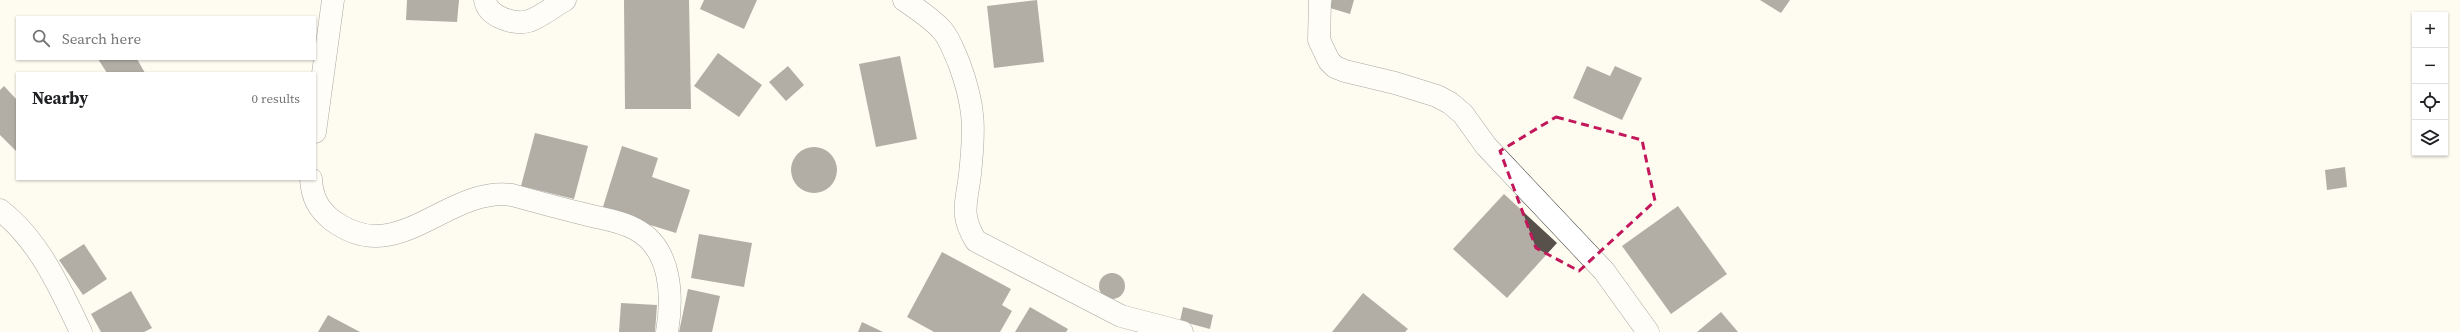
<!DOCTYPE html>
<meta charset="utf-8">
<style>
:root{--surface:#fff;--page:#f6f6f6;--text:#202124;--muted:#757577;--line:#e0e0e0}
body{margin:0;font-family:"Source Serif 4",serif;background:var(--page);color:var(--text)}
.controls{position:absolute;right:12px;top:12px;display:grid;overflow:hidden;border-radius:0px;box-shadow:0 1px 3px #0004}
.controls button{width:36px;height:36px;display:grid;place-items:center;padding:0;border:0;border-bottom:1px solid var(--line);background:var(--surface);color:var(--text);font:20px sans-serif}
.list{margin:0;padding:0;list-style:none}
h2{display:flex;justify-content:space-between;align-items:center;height:52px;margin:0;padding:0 16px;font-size:17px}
h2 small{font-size:13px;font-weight:400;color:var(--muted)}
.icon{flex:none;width:22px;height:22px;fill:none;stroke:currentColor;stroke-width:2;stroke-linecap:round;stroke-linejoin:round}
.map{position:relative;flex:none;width:2460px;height:332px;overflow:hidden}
.search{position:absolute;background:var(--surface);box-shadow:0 1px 3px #0004;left:16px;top:16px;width:300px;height:44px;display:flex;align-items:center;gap:10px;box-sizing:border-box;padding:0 14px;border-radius:0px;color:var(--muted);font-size:15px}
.panel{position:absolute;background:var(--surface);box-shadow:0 1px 3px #0004;left:16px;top:72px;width:300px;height:108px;border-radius:0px}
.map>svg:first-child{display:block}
.building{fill:#57504b}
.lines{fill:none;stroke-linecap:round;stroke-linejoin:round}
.street-casing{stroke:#414141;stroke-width:23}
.street{stroke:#fff;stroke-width:22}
.marked{fill:none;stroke:#c2185b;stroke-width:3;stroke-dasharray:8 5;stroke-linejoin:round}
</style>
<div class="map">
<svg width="2460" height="332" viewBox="0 0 2460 332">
<rect width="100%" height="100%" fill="#fefcf1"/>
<g class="building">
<path d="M 407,0 L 459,0 L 457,22 L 406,20 Z"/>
<path d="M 624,0 L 689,0 L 691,109 L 625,109 Z"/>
<path d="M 704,0 L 757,0 L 744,29 L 700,9 Z"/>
<path d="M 1037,0 L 1044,62 L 994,68 L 987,6 Z"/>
<path d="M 1332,0 L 1354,0 L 1350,14 L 1330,8 Z"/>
<path d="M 1760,0 L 1790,0 L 1781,13 Z"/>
<path d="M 718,53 L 762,85 L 739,117 L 694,86 Z"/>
<path d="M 900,56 L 917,139 L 876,147 L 859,64 Z"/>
<path d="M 98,59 L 137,59 L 145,73 L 107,73 Z"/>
<path d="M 788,66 L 804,85 L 786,101 L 769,82 Z"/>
<path d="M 1587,66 L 1610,76 L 1615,66 L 1642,78 L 1622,120 L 1573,98 Z"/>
<path d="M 4,86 L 17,100 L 17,152 L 0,135 L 0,90 Z"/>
<path d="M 535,133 L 588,146 L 574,199 L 521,186 Z"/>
<path d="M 622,146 L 658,158 L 652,177 L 690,190 L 676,233 L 602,210 Z"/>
<circle cx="814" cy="170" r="23"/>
<path d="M 2345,167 L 2347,187 L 2327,190 L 2325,170 Z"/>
<path d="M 1504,194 L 1557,243 L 1507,298 L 1453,249 Z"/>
<path d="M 1678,206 L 1727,274 L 1671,314 L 1622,246 Z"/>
<path d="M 699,234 L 752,243 L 744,287 L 691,278 Z"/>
<path d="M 84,244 L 107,279 L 83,295 L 59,260 Z"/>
<path d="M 942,252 L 1011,289 L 1002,305 L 1012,311 L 1000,332 L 934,332 L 907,317 Z"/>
<circle cx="1112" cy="286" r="13"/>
<path d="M 688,289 L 720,296 L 712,332 L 679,332 Z"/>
<path d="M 131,291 L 152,328 L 144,332 L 101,332 L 91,314 Z"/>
<path d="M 1363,293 L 1408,329 L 1405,332 L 1332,332 Z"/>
<path d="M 621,303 L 657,305 L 655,332 L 619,332 Z"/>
<path d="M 1030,307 L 1068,329 L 1066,332 L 1015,332 Z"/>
<path d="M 1183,307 L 1213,315 L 1210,329 L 1180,321 Z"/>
<path d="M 1721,312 L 1738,332 L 1697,332 Z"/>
<path d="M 328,315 L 360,332 L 318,332 Z"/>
<path d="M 862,322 L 883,332 L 858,332 Z"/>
</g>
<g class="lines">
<defs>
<g id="street">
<path d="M 485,0 C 488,17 514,25 529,21 C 541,17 554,6 565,0"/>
<path d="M 904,0 C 917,9 931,18 942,30 C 950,39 954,52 959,63 C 975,106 975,128 970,174 C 967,202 959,214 976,241 L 1121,316 L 1182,332"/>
<path d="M 1320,0 L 1319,40 L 1329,61 L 1335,67 L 1345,71 L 1395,83 L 1437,96 L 1450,103 L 1463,114 L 1486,146 L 1604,271 L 1648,332"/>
<path d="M 315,132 L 333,0"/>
<path d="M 311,179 C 312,197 318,209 332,220 C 398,270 446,186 512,195 C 537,202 563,209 588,215 C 604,219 621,221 635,229 C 672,248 673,297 667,332"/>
<path d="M 0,210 C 39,240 60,288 81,332"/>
</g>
</defs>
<use href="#street" class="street-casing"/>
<use href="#street" class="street"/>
</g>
<path d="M0 0H2460V332H0ZM 1556,117 L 1642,140 L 1655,201 L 1579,271 L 1536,248 L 1500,151 Z" fill="#fefcf1" fill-opacity=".55" fill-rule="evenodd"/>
<path class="marked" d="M 1556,117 L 1642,140 L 1655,201 L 1579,271 L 1536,248 L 1500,151 Z"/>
</svg>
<div class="controls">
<button>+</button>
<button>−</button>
<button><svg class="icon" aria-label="locate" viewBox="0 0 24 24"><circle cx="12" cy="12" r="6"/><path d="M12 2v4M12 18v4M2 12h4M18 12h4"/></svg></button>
<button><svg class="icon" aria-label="layers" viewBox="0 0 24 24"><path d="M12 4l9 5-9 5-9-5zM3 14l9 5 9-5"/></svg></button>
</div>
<div class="search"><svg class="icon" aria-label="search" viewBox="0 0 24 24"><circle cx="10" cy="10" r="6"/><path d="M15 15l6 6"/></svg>Search here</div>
<section class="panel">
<h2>Nearby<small>0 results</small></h2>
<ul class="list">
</ul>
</section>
</div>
